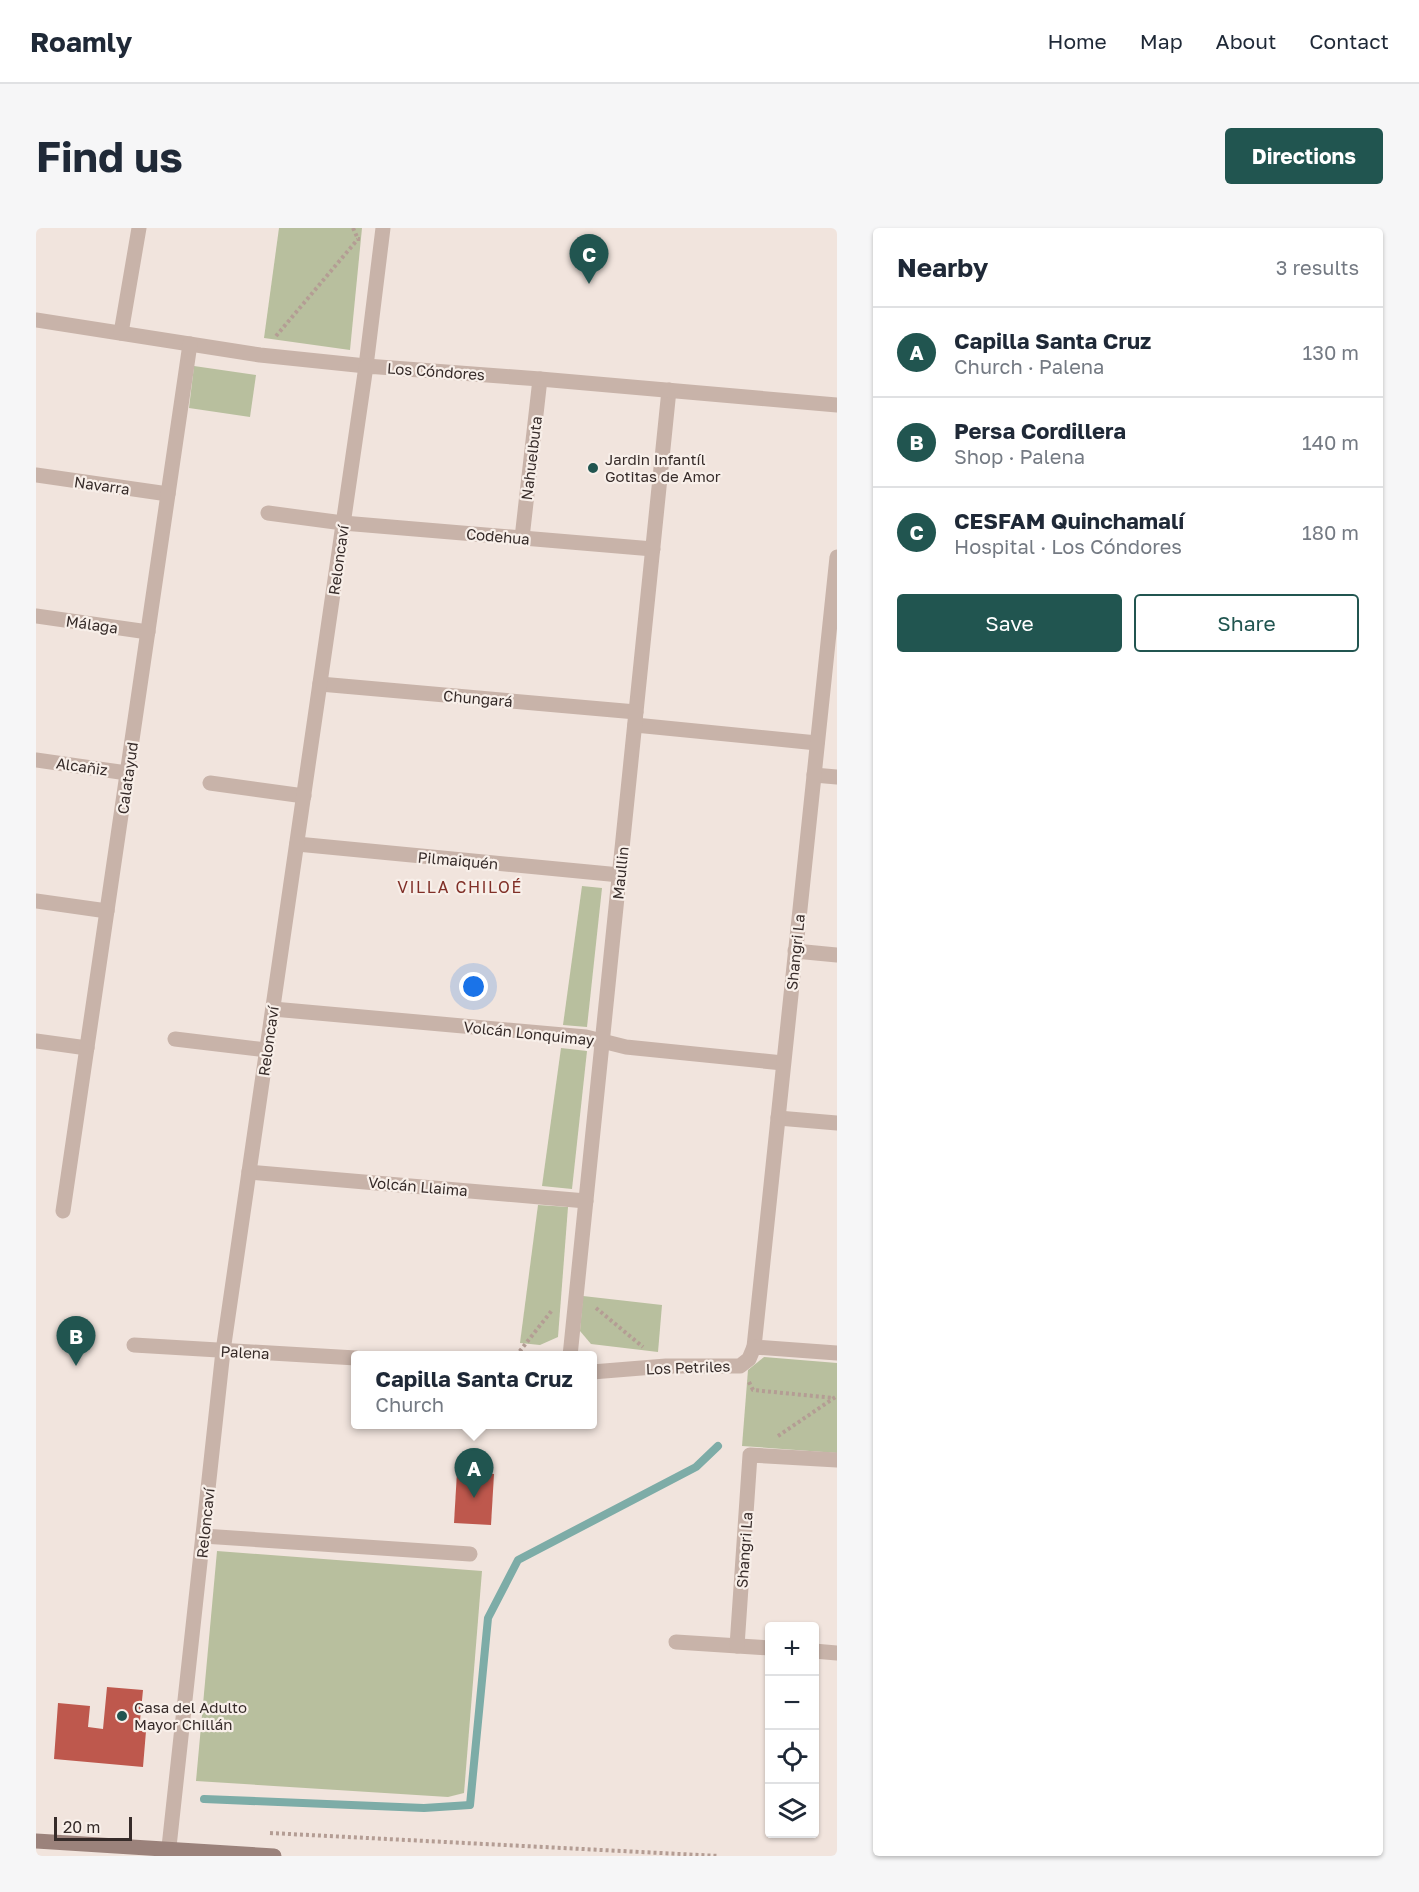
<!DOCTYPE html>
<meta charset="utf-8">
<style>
:root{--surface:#fff;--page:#f6f6f7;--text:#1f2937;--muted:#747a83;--line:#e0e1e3;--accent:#215550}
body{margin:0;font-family:"Golos Text",sans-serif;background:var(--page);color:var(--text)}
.controls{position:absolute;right:18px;bottom:18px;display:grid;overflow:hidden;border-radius:6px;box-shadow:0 2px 4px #0004}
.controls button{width:54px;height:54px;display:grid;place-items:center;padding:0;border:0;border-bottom:2px solid var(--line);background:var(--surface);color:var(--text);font:30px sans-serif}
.scale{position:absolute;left:18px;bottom:15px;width:78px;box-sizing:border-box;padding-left:6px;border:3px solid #362b29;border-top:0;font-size:16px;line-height:21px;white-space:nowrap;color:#362b29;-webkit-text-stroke:4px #f8efe9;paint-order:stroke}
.you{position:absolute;left:438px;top:759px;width:21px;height:21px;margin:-15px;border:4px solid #fff;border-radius:50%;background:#1a73e8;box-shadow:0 0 0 9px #1a73e833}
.badge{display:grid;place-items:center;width:39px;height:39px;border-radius:50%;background:var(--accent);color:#fff;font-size:20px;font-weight:700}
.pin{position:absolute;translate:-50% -50px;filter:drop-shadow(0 2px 3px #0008)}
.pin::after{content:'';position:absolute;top:32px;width:21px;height:18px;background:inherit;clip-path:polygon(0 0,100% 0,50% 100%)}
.popup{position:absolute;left:315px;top:1123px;width:246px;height:78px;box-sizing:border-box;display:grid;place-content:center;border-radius:6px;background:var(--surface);filter:drop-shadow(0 2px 4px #0005);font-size:20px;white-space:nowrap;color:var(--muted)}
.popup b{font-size:22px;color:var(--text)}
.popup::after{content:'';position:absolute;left:50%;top:100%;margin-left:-12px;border:12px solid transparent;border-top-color:var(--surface)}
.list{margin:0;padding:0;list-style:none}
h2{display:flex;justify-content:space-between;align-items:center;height:78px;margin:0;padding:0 24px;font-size:26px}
h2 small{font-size:20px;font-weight:400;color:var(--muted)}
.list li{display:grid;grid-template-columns:39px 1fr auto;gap:18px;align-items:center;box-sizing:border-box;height:90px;padding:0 24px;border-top:2px solid var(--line)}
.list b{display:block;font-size:22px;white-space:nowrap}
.list p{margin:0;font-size:20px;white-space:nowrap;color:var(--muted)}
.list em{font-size:20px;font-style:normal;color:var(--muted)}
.actions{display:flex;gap:12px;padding:18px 24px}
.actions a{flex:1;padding:14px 0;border:2px solid var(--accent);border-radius:6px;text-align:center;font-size:21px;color:var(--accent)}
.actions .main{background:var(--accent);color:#fff}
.icon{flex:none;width:33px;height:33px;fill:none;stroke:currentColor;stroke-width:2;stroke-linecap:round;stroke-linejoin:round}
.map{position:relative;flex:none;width:801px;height:1628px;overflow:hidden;border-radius:6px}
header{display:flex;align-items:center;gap:36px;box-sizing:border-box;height:84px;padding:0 30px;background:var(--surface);border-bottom:2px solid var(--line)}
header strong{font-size:28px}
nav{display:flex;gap:33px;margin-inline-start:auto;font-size:21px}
.intro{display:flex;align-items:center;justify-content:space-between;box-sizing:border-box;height:144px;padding:0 36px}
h1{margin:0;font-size:42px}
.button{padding:15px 27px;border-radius:6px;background:var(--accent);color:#fff;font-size:21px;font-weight:700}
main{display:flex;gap:36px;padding:0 36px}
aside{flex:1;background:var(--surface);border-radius:6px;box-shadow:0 2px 4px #0004}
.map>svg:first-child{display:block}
.green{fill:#b8bf9e}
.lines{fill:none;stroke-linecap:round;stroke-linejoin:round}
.stream{stroke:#7daca7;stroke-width:8}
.building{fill:#be584d}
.path{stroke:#b49d94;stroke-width:4;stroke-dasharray:3 3;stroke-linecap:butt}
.minor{stroke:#c8b3a9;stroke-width:15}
.tertiary{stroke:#c8b3a9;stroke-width:15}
.secondary{stroke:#9b827b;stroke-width:15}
.poi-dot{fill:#215550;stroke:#f8efe9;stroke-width:2}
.labels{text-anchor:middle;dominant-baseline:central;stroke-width:4.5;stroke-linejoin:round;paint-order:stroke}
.street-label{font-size:15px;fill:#362b29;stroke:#f8efe9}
.poi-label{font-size:15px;fill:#362b29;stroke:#f8efe9;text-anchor:start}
.neighbourhood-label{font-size:16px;letter-spacing:1.5px;fill:#802f27;stroke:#f8efe9}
</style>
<header>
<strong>Roamly</strong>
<nav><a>Home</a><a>Map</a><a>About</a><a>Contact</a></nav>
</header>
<div class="intro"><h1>Find us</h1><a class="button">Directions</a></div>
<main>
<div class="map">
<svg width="801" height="1628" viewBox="0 0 801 1628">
<rect width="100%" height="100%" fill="#f1e4dd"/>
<g class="green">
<path d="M 243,0 L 326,0 L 314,122 L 228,110 Z"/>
<path d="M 158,138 L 220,147 L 214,189 L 153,180 Z"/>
<path d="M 546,658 L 566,660 L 551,799 L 527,797 Z"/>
<path d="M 525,820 L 551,823 L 536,961 L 506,958 Z"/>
<path d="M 502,977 L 532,979 L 522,1109 L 504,1117 L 484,1115 Z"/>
<path d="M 547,1068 L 626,1077 L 622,1124 L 555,1116 L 544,1103 Z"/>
<path d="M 728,1129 L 801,1135 L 801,1225 L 706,1218 L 712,1142 Z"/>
<path d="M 181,1323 L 446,1343 L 428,1565 L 412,1569 L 160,1553 Z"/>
</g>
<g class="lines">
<path class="stream" d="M 168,1571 L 388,1580 L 434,1577 L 452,1390 L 482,1332 L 660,1239 L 682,1218"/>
</g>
<g class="building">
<path d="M 421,1244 L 458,1246 L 455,1297 L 418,1295 Z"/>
<path d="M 71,1459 L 107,1462 L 103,1503 L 110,1503 L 107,1539 L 18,1531 L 22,1475 L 54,1478 L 52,1499 L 67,1501 Z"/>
</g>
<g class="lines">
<g class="path">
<path d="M 317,0 L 322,11 L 324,11"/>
<path d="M 240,108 L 322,11"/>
<path d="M 560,1080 L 607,1119"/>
<path d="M 480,1128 L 517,1081"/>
<path d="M 713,1154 L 717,1162 L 798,1170"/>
<path d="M 742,1208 L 801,1168"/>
<path d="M 234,1605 L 683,1628"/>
</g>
<g class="minor">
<path d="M 0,92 L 224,127 L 330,138 L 347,0"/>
<path d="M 85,105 L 103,0"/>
<path d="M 0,247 L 132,266"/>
<path d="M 232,285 L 307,295 L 617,321"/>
<path d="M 486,310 L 504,151"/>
<path d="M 0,388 L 112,404"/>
<path d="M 284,456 L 600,484"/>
<path d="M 599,497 L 781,515"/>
<path d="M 0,532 L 91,545"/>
<path d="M 778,547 L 801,549"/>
<path d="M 174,555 L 268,568"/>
<path d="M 261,616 L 584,647"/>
<path d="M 0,673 L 71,683"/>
<path d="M 759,723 L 801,727"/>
<path d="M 237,781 L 550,809 L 590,819 L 747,835"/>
<path d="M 139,811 L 231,822"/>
<path d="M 0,813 L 51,820"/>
<path d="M 742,890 L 801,895"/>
<path d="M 213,944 L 550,973"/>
<path d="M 27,983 L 154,116"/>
<path d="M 98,1117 L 320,1130"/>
<path d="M 718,1119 L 801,329"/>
<path d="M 534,1128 L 633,162"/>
<path d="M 556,1144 L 630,1138 L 704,1138 L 713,1131 L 718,1119 L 801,1125"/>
<path d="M 167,1308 L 434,1326"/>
<path d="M 640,1414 L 734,1420"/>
<path d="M 701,1418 L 714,1227 L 801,1232"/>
<path d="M 778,1423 L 801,1425"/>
</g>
<path class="tertiary" d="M 132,1628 L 187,1123 L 330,138 L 504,151 L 801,177"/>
<path class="secondary" d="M 0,1613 L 238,1628"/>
</g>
<g class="poi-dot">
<circle cx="557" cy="240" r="6"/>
<circle cx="86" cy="1488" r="6"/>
</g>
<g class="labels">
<g class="street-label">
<text transform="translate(400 143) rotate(4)">Los Cóndores</text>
<text transform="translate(495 230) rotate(-83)">Nahuelbuta</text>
<text transform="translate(66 257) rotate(8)">Navarra</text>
<text transform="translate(462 308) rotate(5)">Codehua</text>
<text transform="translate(302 332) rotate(-82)">Reloncaví</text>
<text transform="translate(56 396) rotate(8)">Málaga</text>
<text transform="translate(442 470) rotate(5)">Chungará</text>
<text transform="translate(46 538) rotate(8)">Alcañiz</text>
<text transform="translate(91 550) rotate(-82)">Calatayud</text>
<text transform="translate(422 632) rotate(5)">Pilmaiquén</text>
<text transform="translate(584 645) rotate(-84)">Maullin</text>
<text transform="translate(759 724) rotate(-84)">Shangri La</text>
<text transform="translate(493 805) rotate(6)">Volcán Lonquimay</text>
<text transform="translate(232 813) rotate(-82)">Reloncaví</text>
<text transform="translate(382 958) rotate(5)">Volcán Llaima</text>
<text transform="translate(209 1124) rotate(3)">Palena</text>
<text transform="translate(652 1139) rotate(-2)">Los Petriles</text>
<text transform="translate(169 1295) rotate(-84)">Reloncaví</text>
<text transform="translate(708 1322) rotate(-86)">Shangri La</text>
</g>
<g class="poi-label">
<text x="569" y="231">Jardin Infantíl<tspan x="569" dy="17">Gotitas de Amor</tspan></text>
<text x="98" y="1479">Casa del Adulto<tspan x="98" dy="17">Mayor Chillán</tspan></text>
</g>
<g class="neighbourhood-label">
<text x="424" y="659">VILLA CHILOÉ</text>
</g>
</g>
</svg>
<div class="controls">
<button>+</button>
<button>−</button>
<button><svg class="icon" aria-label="locate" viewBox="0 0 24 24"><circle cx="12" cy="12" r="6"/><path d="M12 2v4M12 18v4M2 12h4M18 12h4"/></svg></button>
<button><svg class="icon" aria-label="layers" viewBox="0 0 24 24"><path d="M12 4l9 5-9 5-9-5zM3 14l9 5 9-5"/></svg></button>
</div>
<div class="scale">20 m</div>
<div class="you"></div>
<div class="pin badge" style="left:438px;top:1270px">A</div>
<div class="popup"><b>Capilla Santa Cruz</b>Church</div>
<div class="pin badge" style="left:40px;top:1138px">B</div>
<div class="pin badge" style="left:553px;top:56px">C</div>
</div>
<aside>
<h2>Nearby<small>3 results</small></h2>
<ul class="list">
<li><span class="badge">A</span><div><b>Capilla Santa Cruz</b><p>Church · Palena</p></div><em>130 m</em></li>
<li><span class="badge">B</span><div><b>Persa Cordillera</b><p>Shop · Palena</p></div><em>140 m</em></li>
<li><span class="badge">C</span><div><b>CESFAM Quinchamalí</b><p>Hospital · Los Cóndores</p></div><em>180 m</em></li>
</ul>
<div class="actions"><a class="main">Save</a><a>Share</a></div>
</aside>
</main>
